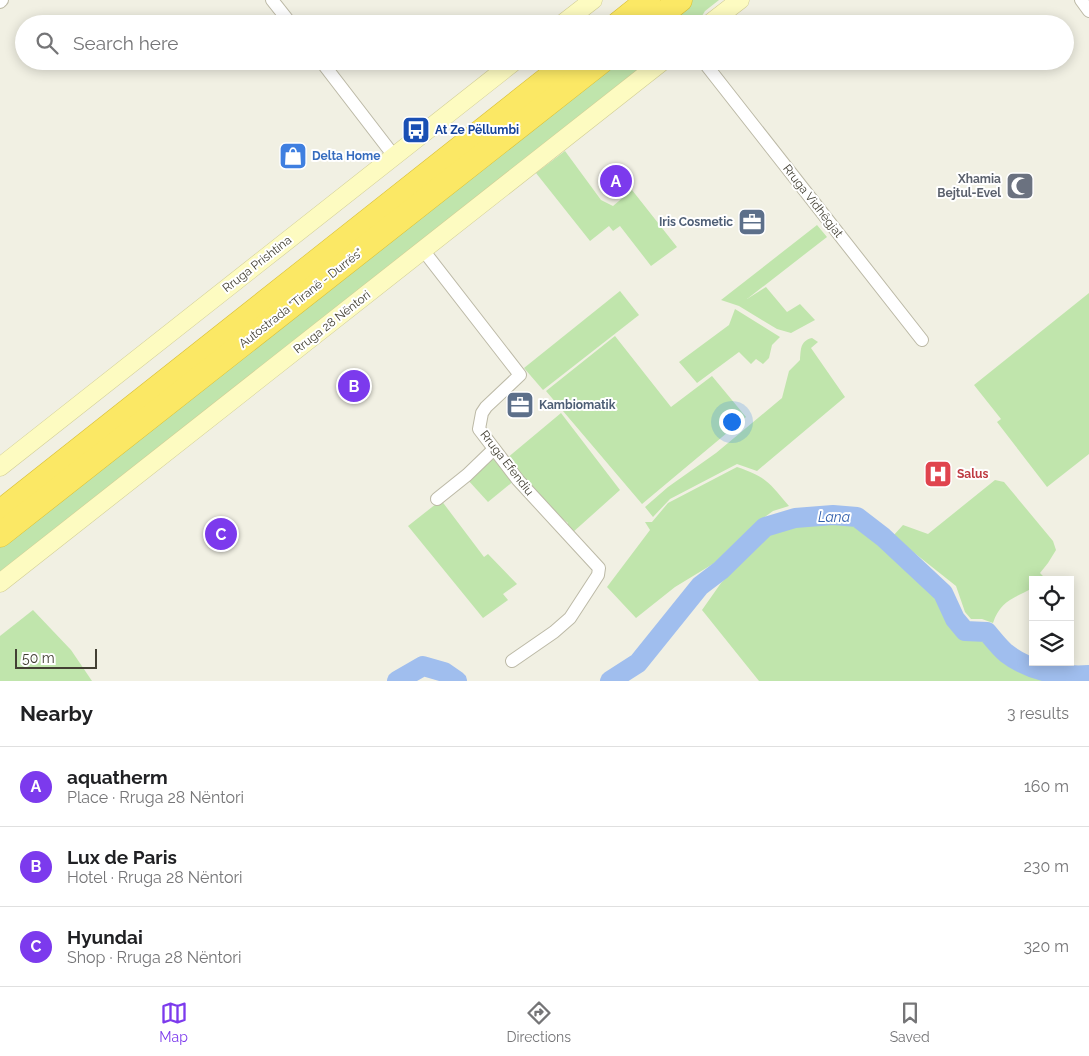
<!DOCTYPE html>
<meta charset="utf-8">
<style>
:root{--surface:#fff;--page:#f6f6f6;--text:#202124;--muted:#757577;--line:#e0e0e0;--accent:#7c3aed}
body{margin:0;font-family:Raleway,sans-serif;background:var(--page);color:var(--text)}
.controls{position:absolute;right:15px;bottom:15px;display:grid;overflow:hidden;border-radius:0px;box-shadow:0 2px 12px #0003}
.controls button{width:45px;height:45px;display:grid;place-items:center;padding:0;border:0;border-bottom:1px solid var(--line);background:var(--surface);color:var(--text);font:25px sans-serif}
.scale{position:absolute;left:15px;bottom:12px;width:82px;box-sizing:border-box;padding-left:5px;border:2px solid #434034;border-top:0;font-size:14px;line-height:18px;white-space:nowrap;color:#434034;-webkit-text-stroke:4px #fff;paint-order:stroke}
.you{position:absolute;left:731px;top:421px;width:18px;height:18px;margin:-12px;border:4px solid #fff;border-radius:50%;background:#1a73e8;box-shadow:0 0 0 8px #1a73e833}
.badge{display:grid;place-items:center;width:32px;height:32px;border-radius:50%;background:var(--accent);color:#fff;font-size:16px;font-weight:700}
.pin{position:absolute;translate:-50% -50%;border:2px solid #fff;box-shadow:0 1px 5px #0006}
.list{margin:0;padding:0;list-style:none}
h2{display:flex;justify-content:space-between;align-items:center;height:65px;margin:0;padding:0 20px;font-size:21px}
h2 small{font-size:16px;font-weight:400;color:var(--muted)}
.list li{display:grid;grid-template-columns:32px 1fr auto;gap:15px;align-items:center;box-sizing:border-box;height:80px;padding:0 20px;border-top:1px solid var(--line)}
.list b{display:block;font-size:19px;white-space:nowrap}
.list p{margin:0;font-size:16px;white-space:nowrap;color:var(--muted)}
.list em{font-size:16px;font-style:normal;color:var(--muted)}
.icon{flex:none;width:28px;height:28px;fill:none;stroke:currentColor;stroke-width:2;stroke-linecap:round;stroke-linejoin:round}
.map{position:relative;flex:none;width:1089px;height:681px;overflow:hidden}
.search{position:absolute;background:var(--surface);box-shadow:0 2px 12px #0003;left:15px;right:15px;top:15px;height:55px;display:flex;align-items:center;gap:12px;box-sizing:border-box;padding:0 18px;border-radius:28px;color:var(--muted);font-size:19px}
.sheet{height:305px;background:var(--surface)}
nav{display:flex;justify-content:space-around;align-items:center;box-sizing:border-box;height:70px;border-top:1px solid var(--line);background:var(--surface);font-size:14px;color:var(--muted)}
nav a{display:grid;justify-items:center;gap:2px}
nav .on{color:var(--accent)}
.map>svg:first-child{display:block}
.green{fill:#c0e5ac}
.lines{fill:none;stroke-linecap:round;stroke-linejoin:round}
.river{stroke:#a0beee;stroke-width:20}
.minor-casing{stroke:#bcb9a6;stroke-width:14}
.secondary-casing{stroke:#d1cd94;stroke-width:19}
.motorway-casing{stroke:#d9bf35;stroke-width:25}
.minor{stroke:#fff;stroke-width:12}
.secondary{stroke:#fdfbc1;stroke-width:18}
.motorway{stroke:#fbe865;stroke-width:24}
.labels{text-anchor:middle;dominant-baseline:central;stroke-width:4;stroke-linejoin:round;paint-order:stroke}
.transit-label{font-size:12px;font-weight:bold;fill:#164399;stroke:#fff;text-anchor:start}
.shop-label{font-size:12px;font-weight:bold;fill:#366cbe;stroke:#fff;text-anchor:start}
.worship-label{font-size:12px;font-weight:bold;fill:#5b616d;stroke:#fff;text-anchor:end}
.street-label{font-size:12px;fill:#434034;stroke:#fff}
.service-label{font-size:12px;font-weight:bold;fill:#4e5e75;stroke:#fff;text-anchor:end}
.health-label{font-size:12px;font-weight:bold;fill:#be3a42;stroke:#fff;text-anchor:start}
.water-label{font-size:14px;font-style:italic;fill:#305eac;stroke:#fff}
</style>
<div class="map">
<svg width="1089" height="681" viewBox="0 0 1089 681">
<rect width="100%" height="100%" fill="#f1f0e3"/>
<g class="green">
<path d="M 689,0 L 719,0 L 705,11 L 697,24 L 659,24 Z"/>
<path d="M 611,61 L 649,61 L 0,573 L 0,546 L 10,542 Z"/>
<path d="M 565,151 L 601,200 L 613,206 L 632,190 L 677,247 L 651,266 L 620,226 L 613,231 L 609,226 L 590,241 L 536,173 Z"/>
<path d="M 817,225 L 827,237 L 747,299 L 766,287 L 787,312 L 800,304 L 815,320 L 791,333 L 777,329 L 739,306 L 721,300 Z"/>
<path d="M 620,291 L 639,315 L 543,390 L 524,368 Z"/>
<path d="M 1089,293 L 1089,454 L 1047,487 L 997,422 L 1001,419 L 974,385 Z"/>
<path d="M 735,309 L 780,337 L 772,345 L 769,358 L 763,364 L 756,359 L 751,364 L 739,352 L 697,383 L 679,362 L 729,325 Z"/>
<path d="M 615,336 L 671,407 L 712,376 L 746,417 L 642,504 L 546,391 Z"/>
<path d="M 812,338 L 818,342 L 811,348 L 845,397 L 757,471 L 737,464 L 670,499 L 653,517 L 645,507 L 668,487 L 716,453 L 782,398 L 789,371 L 800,360 C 801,349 800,341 812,338 Z"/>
<path d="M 561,413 L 620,490 L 572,533 L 566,528 L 568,523 L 563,519 L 561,520 L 549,508 L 551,506 L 546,501 L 543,501 L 507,458 Z"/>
<path d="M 493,457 L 515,480 L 488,502 L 467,479 Z"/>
<path d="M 737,467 C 767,477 769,483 789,506 L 773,511 L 755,524 L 738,545 L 726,556 L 675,587 L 636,618 L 607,587 L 650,530 L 645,522 L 652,522 L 668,503 Z"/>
<path d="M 995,480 L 1004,482 L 1053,541 L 1056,550 L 1048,563 L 1040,573 L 1047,580 L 1033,580 L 1033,588 C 1014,598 1000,601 993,623 L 982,619 L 971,619 L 965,612 L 956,586 L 893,536 L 903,525 L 928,534 Z"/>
<path d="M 441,500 L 484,557 L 488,554 L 517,584 L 503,594 L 508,600 L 483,618 L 408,526 Z"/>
<path d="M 842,520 L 857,523 L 872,534 L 938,594 L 962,633 L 984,636 L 1002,654 L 1028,670 L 1064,681 L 759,681 L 702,610 L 721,583 L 768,534 L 793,525 L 817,521 Z"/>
<path d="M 33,610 L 71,650 L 92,681 L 0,681 L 0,636 Z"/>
</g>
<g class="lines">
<g class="river">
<path d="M 397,681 L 423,666 L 444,672 L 457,681"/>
<path d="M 610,681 L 638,663 L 700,586 L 721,570 L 765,527 L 795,518 L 833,515 L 857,517 L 883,537 L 943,593 L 955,619 L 965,631 L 987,632 C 993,639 999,647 1006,653 C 1029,671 1060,677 1089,675"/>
</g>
<defs>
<g id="minor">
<path d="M 272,0 L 291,24"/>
<path d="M 1081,0 L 1089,11"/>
<path d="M 0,2 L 2,0"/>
<path d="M 321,61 L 394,156"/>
<path d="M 703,61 L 922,340"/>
<path d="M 423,250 L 520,375 L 486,407 L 482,413 L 479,429 L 518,480 L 599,568 L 598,575 L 570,618 L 554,632 L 512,661"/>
<path d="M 437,499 L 467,475 L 494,449"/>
</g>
<g id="secondary">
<path d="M 562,24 L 593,0"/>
<path d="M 709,24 L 740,0"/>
<path d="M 0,467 L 515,61"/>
<path d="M 0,583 L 663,61"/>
</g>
<g id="motorway">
<path d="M 618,24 L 648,0"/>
<path d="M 650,24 L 680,0"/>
<path d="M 0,512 L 570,61"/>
<path d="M 0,535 L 602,61"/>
</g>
</defs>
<use href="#minor" class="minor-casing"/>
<use href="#secondary" class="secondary-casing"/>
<use href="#motorway" class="motorway-casing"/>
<use href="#minor" class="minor"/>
<use href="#secondary" class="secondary"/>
<use href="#motorway" class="motorway"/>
</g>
<defs>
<symbol id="bus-square" viewBox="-11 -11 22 22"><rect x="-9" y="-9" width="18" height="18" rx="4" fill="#1a4fb4" stroke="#fff"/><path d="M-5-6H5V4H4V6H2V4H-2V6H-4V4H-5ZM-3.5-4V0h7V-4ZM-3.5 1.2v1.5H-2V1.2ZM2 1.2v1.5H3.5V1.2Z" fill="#fff"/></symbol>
<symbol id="shop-square" viewBox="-11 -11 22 22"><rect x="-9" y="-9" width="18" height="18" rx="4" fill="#3f7fe0" stroke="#fff"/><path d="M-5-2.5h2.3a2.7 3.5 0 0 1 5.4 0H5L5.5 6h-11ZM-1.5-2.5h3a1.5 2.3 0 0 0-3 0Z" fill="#fff"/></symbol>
<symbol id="mosque-square" viewBox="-11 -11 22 22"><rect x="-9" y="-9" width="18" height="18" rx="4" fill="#6b7280" stroke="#fff"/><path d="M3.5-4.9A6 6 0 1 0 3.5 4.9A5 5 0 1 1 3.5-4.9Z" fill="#fff"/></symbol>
<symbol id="office-square" viewBox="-11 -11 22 22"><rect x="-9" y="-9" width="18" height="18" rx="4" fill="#5c6f8a" stroke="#fff"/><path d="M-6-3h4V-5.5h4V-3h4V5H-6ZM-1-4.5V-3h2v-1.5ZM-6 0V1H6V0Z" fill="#fff"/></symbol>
<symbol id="hospital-square" viewBox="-11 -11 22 22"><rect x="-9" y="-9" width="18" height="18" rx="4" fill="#e0444e" stroke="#fff"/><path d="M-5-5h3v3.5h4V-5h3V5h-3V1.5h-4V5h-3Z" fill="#fff"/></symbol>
</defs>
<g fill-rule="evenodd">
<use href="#bus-square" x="400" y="114" width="32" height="32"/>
<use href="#shop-square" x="277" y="140" width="32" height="32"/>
<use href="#mosque-square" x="1004" y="170" width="32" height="32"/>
<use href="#office-square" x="736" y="206" width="32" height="32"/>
<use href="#office-square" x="504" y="389" width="32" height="32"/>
<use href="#hospital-square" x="922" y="458" width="32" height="32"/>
</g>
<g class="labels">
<g class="transit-label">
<text x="435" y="130">At Ze Pëllumbi</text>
</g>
<g class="shop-label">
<text x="312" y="156">Delta Home</text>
</g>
<g class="worship-label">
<text x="1001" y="179">Xhamia<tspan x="1001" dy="14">Bejtul-Evel</tspan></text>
</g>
<g class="street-label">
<text transform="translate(813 201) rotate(52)">Rruga Vidhëgjat</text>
<text transform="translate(257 264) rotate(-38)">Rruga Prishtina</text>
<text transform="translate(301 298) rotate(-38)">Autostrada "Tiranë - Durrës"</text>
<text transform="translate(332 322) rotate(-38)">Rruga 28 Nëntori</text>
<text transform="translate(507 463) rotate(52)">Rruga Efendiu</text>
</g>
<g class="service-label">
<text x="733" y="222">Iris Cosmetic</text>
<text x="539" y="405" text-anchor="start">Kambiomatik</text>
</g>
<g class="health-label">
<text x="957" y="474">Salus</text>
</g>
<g class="water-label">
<text x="834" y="517">Lana</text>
</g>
</g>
</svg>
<div class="controls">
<button><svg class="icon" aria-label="locate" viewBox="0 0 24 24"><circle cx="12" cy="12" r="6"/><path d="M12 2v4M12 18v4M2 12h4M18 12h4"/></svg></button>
<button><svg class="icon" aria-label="layers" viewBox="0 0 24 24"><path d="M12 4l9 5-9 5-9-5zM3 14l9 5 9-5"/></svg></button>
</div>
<div class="scale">50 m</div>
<div class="you"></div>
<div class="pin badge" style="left:616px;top:181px">A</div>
<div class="pin badge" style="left:354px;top:386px">B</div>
<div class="pin badge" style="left:221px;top:534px">C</div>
<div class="search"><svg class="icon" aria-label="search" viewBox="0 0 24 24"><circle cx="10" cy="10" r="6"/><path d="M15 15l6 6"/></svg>Search here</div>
</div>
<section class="sheet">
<h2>Nearby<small>3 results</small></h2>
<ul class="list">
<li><span class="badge">A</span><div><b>aquatherm</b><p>Place · Rruga 28 Nëntori</p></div><em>160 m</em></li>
<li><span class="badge">B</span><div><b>Lux de Paris</b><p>Hotel · Rruga 28 Nëntori</p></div><em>230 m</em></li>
<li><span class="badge">C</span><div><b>Hyundai</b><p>Shop · Rruga 28 Nëntori</p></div><em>320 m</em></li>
</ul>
</section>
<nav>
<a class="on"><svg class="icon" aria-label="map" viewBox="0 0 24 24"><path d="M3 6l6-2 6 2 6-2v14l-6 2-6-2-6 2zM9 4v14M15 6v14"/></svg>Map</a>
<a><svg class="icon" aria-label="directions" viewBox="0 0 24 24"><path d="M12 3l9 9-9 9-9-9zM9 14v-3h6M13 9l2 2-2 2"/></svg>Directions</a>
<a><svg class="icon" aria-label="saved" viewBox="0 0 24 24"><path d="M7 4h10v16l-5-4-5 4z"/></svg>Saved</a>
</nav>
